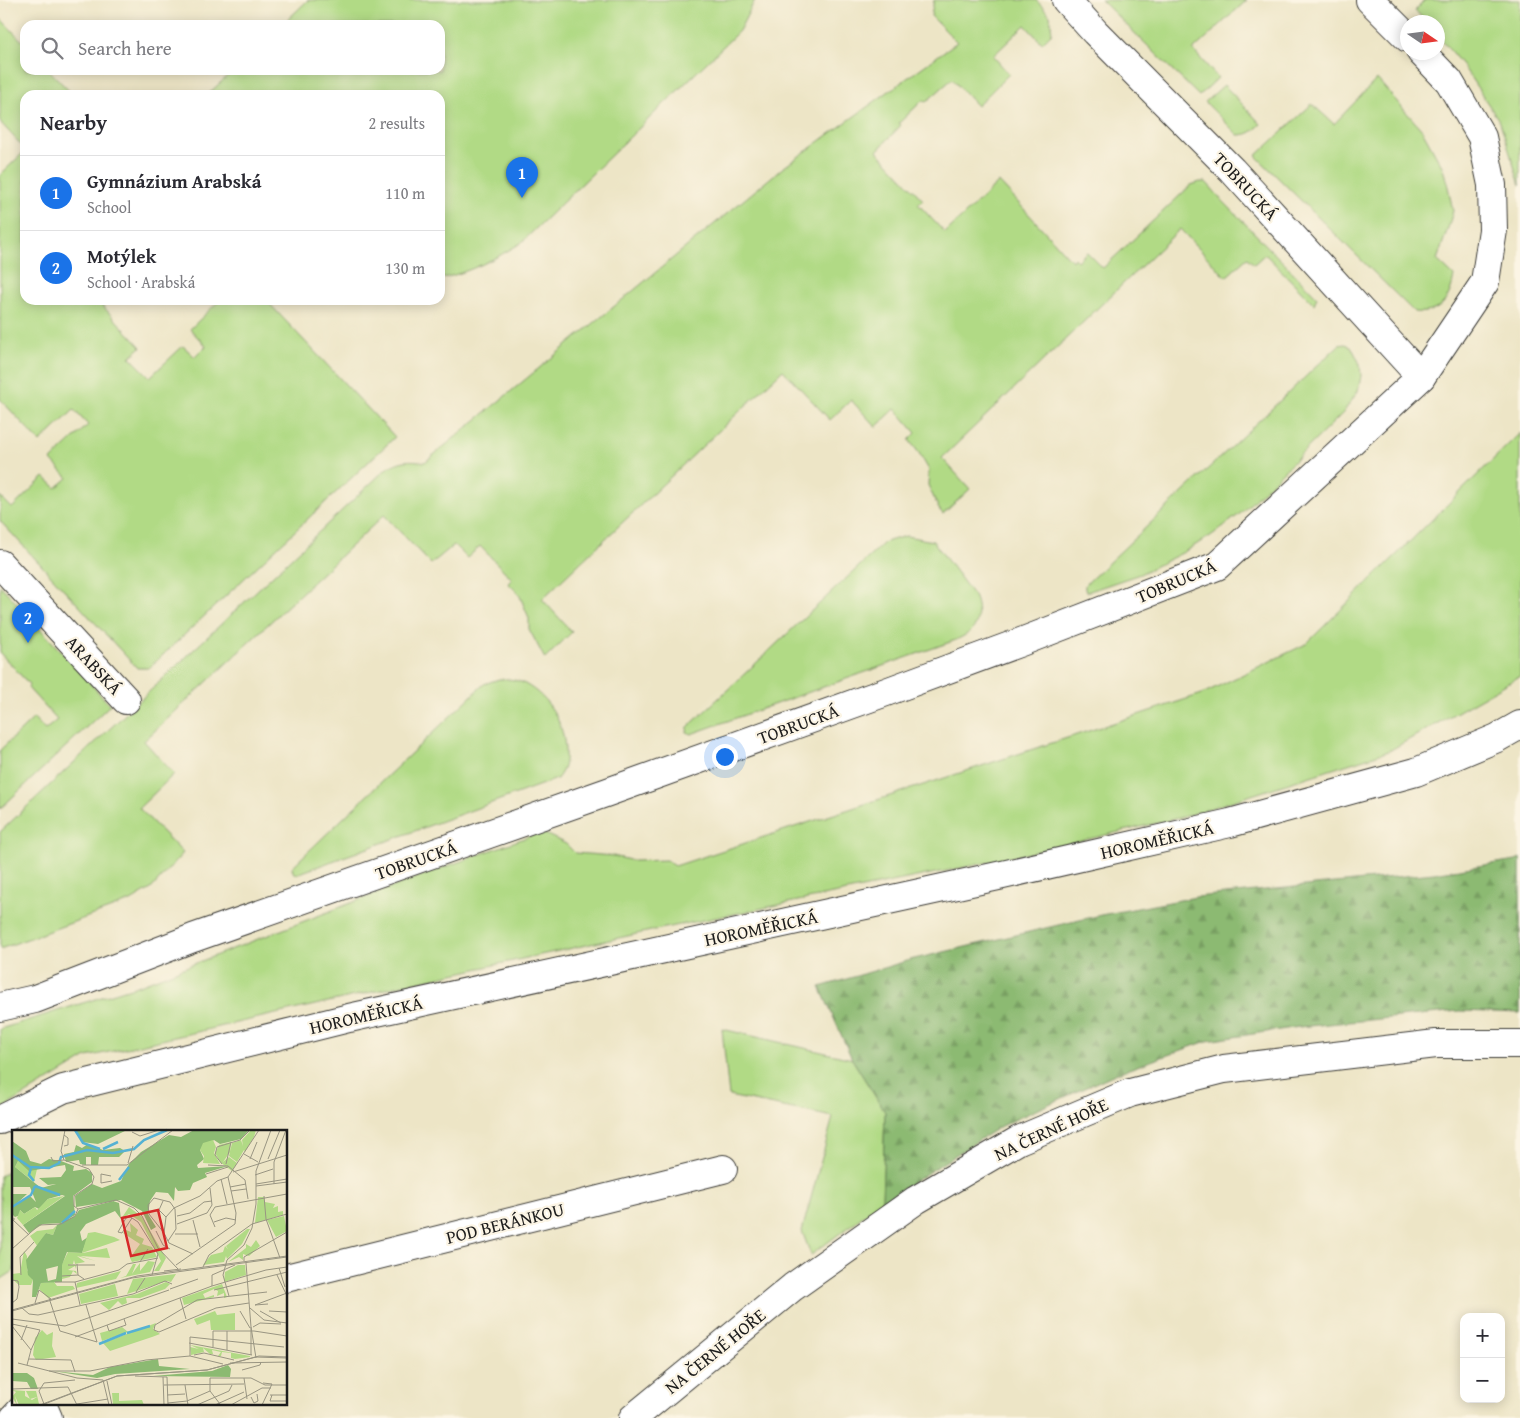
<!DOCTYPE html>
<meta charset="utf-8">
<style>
:root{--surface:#fff;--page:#f7f7f7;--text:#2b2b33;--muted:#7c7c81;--line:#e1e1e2;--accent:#1a73e8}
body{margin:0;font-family:"Gentium Book Plus",serif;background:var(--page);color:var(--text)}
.controls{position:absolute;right:15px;bottom:15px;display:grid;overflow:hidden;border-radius:10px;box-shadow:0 2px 12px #0003}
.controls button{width:45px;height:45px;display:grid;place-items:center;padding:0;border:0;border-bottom:1px solid var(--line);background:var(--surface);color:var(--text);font:25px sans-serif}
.compass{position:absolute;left:1400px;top:15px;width:45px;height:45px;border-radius:50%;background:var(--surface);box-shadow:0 2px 12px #0003;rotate:103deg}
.you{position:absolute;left:724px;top:756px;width:18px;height:18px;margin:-12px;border:4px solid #fff;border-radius:50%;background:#1a73e8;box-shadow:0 0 0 8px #1a73e833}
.badge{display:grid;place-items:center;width:32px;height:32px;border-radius:50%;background:var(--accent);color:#fff;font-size:16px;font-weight:700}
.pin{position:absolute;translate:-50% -41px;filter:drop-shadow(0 1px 2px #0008)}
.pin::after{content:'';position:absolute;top:26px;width:18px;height:15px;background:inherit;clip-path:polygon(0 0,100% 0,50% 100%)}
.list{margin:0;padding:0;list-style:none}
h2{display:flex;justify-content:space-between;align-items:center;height:65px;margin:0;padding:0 20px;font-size:21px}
h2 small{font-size:16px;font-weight:400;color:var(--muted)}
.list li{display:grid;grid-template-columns:32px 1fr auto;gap:15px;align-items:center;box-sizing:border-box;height:75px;padding:0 20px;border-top:1px solid var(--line)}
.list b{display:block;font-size:19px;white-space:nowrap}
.list p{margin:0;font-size:16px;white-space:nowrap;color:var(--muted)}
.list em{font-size:16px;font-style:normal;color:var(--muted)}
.icon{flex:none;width:28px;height:28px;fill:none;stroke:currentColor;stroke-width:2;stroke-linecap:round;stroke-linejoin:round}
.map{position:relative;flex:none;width:1520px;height:1418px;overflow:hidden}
.search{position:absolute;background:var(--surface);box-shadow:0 2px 12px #0003;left:20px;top:20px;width:425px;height:55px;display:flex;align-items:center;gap:12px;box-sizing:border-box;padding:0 18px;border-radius:15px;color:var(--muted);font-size:19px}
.panel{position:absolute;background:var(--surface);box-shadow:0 2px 12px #0003;left:20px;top:90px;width:425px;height:215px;border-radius:15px}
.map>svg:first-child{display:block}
.green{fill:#b1da85;stroke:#667b50}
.forest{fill:url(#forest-firs);stroke:#546b47}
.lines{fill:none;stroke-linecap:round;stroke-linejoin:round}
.minor-casing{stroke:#3b3a36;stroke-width:30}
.major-casing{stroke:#3b3a36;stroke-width:30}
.minor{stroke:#fff;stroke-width:28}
.major{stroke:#fff;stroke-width:28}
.labels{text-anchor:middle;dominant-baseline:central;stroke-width:4.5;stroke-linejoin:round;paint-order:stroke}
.street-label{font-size:18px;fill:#1c1c1c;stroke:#fcf5e5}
.inset-river{fill:none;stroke:#55b1d3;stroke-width:2.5}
.inset-road{fill:none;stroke:#999582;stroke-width:1}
.view{fill:#d62828;fill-opacity:0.15;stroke:#d62828;stroke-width:2.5}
.inset-edge{fill:none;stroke:#1c1c1c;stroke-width:2.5}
</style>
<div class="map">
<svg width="1520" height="1418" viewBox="0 0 1520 1418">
<defs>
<pattern id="forest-firs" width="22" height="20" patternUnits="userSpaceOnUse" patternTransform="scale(1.25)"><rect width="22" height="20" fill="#8cba72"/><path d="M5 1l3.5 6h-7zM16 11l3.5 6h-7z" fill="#789f62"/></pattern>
</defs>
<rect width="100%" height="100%" fill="#fcf5e5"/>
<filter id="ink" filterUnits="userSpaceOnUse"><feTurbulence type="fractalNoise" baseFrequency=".02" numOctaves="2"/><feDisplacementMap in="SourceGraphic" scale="10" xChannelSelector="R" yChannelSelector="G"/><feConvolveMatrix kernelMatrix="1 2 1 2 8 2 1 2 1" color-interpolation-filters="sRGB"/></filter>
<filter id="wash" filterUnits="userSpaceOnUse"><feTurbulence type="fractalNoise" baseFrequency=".0096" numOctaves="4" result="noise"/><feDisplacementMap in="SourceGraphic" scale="20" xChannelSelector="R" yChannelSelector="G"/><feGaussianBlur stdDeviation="1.12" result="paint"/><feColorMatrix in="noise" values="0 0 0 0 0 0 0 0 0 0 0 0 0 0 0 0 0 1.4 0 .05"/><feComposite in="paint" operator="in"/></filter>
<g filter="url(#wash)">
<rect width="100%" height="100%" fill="#ede5c6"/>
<g class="green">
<path d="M 308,0 L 755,0 L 739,31 L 521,243 C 495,259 470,272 440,279 L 440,95 L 207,95 L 234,70 L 440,70 L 440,25 L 282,25 Z"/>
<path d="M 934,0 L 1036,0 L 1050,15 L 1052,33 L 1042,43 L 1025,25 L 993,56 L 1009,74 L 977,106 L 952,79 L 926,102 L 923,100 L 899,123 L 901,125 L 877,151 L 923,200 L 918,204 L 945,233 L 999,182 L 1072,261 L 1074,258 L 1077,261 L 1087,252 L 1103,268 L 1191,185 L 1200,182 L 1206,182 L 1223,201 L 1317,297 L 1314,304 L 1265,254 L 1254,264 L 1247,258 L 1226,277 L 1180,229 L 942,458 L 970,489 L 943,514 L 939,509 L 928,485 L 929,470 L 919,453 L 909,440 L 916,433 L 895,409 L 876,427 L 851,400 L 830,420 L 783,370 L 542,599 L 572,632 L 545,659 L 529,629 L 529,618 L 519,594 L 508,583 L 512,579 L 480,546 L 467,558 L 454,545 L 431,564 L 384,515 L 144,741 L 174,774 L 139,808 L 183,853 L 151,889 L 131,901 L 0,949 L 0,832 L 387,468 C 401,460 409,459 425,462 L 780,170 L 957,42 L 931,16 Z"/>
<path d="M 1101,0 L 1247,0 L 1193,50 L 1218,78 L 1199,96 Z"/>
<path d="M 1425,0 L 1520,0 L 1520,185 L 1500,122 L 1463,66 L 1438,36 L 1438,22 L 1426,22 L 1415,10 Z"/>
<path d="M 0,18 L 25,44 L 25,70 L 49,70 L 73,95 L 25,95 L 25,149 L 0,122 Z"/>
<path d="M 1377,79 L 1422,130 L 1442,166 L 1447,182 L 1453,211 L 1449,225 L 1437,260 L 1454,276 C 1450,300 1440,315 1414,312 L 1256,156 L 1312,104 L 1334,124 Z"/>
<path d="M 1224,85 L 1261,124 C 1253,132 1248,135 1238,135 L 1205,102 Z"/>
<path d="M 25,151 L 25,300 L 97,300 L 141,347 L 130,357 L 150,377 L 183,346 L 195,357 L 206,346 L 190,329 L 220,300 L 266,300 L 395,437 L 149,668 L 137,668 L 0,521 L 0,496 L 12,508 L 44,477 L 56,488 L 68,478 L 51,460 L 88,425 L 74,410 L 40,442 L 0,399 L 0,175 Z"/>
<path d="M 1345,344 L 1351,346 L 1360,364 L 1361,376 L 1358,391 L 1343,413 L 1241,513 L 1212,535 L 1184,552 L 1140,574 L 1087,592 L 1085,590 L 1085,585 L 1339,345 Z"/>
<path d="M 1520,433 L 1520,676 L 1389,751 L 1183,817 L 995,861 L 660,929 L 416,982 L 87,1057 L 0,1110 L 0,1029 L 137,986 L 431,872 L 541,832 L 566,844 L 575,853 L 613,856 L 634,861 L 666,860 L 675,866 L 1202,694 L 1306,644 Z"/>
<path d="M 906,536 L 933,541 L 974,596 C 979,606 980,624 970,632 C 966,635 960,638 956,640 L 691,734 L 687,732 L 688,727 L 885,542 Z"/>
<path d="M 0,585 L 110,705 L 0,809 L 0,750 L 34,718 L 45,730 L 57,720 L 28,688 L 29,684 L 0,653 Z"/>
<path d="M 499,679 C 508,679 516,679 525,684 C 549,697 564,723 565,750 C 565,756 566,763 563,769 C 562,772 559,776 557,779 L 297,874 L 293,872 L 292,867 L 484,684 Z"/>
<path d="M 722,1029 L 852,1059 L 885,1112 L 882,1202 L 811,1255 L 802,1231 L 833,1117 L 729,1096 Z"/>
<path d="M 14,1168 L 14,1271 L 0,1280 L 0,1176 Z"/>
</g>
<path class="forest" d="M 1520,858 L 1520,1013 L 1459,1011 L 1299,1027 L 1207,1041 L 1115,1074 L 1001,1126 L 882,1202 L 885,1112 L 852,1059 L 820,987 L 910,960 L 1101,915 L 1196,897 L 1434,873 L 1516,860 Z"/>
</g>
<g filter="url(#ink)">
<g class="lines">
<defs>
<g id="minor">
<path d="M 1066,0 L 1095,32 L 1232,170 L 1421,377"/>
<path d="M 1370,0 L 1408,38"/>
<path d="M 0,564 L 126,700"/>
<path d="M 0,1007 L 35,999 L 193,938 L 608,792 L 886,692 L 1021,642 L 1217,566 L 1421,377 L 1485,282 L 1493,230 L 1492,185 L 1482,137 L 1449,81 L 1421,52"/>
<path d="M 286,1278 L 723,1169"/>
<path d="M 42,1404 L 48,1418"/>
<path d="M 14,1418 L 27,1404"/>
<path d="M 633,1418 L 793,1287 L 916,1200 L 1019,1140 L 1130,1093 L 1224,1069 L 1436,1044 L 1520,1044"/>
</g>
<path id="major" d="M 0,1120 L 63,1089 L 349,1018 L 998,876 L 1230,823 L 1416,772 L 1497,738 L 1520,725"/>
</defs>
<use href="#minor" class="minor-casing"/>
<use href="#major" class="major-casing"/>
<use href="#minor" class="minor"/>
<use href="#major" class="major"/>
</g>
</g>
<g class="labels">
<g class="street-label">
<text transform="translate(1246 186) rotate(47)">TOBRUCKÁ</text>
<text transform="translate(1176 581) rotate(-23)">TOBRUCKÁ</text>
<text transform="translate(94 665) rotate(47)">ARABSKÁ</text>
<text transform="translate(798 724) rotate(-20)">TOBRUCKÁ</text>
<text transform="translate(1157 840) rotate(-13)">HOROMĚŘICKÁ</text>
<text transform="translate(416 860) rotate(-19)">TOBRUCKÁ</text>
<text transform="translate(761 928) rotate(-12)">HOROMĚŘICKÁ</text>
<text transform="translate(366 1015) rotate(-13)">HOROMĚŘICKÁ</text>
<text transform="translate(1051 1129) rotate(-25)">NA ČERNÉ HOŘE</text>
<text transform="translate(505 1223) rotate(-14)">POD BERÁNKOU</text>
<text transform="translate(715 1351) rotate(-39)">NA ČERNÉ HOŘE</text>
</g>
</g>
<g transform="translate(12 1130)">
<rect width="275" height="275" fill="#ede5c6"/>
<path d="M 6,31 L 15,38 L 25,39 L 22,52 L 3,37 ZM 246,67 L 252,67 L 253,72 L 263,74 L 261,78 L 266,76 L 266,82 L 271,81 L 271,85 L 243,93 ZM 117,77 L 130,87 L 154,128 L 147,141 L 142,141 L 149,131 L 129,92 L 117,84 L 109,89 ZM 118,93 L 126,100 L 124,105 L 132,109 L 130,114 L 140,117 L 145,127 L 120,132 L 118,128 L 128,114 L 111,103 L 114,100 L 119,102 ZM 45,95 L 41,105 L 34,103 L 26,117 L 18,106 L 25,101 L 41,99 ZM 95,118 L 98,128 L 68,126 L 84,131 L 65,126 L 73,132 L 63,134 L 62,130 L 61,134 L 56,134 L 64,135 L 64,139 L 63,136 L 56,140 L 64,141 L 65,144 L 61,141 L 58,147 L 50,149 L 50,134 L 56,122 L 71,123 ZM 12,121 L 15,126 L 15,140 L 21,150 L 19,155 L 7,155 L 0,149 L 0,144 L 8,143 ZM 136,131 L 143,132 L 138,142 L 108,148 L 114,146 L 121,134 L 124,134 L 120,144 L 128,133 L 128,141 ZM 109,141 L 104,149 L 64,158 L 65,153 ZM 164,144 L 159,152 L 155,151 L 115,164 L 121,149 ZM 42,152 L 45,156 L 61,156 L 63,159 L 36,168 L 27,159 L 29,153 ZM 154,152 L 158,154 L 153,159 L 128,168 L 114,168 L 115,173 L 110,175 L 106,171 L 97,180 L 88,173 L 125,164 ZM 103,154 L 106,166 L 69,174 L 67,164 ZM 210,154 L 215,167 L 212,168 L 212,163 L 205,166 L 206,161 L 202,159 L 191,164 L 193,168 L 202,165 L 202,167 L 172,175 L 170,168 ZM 203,181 L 205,185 L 223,183 L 223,200 L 199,200 L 198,190 L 185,195 L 182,189 ZM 144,193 L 141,199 L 148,204 L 140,207 L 98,221 L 91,213 ZM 110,197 L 116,202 L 90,211 L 88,203 ZM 178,215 L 238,226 L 238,227 L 223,229 L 219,228 L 219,223 L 210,222 L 209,226 L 206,226 L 209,222 L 200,220 L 201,224 L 198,224 L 191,218 L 192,222 L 179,225 L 178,217 L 187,219 ZM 0,260 L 13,261 L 13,266 L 20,270 L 25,267 L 18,269 L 14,261 L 24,261 L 27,274 L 7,275 L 3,266 L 5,275 L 0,267 L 4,262 ZM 100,263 L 107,263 L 107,271 L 130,270 L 132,275 L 101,275 Z" fill="#b1da85"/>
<path d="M 115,0 L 86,14 L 70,12 L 63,1 ZM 182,0 L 237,0 L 229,9 L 208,14 L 202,10 L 188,20 L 192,29 L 185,35 L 186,38 L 216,36 L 193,43 L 195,47 L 181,53 L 178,60 L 166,61 L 163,57 L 162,71 L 156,63 L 144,62 L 138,71 L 136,84 L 144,97 L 139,100 L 130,81 L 109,70 L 64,77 L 63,66 L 80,54 L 90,58 L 109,51 L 117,34 L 129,22 L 157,5 L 169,7 ZM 0,11 L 14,21 L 18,31 L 29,34 L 37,29 L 49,31 L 62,36 L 61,41 L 74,39 L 80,43 L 80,52 L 61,66 L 63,85 L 50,93 L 31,94 L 17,103 L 11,95 L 53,66 L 50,65 L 36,69 L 27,79 L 23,77 L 12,84 L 8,80 L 8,85 L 3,87 L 0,84 L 0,64 L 15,64 L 1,77 L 18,66 L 24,72 L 18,57 L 0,57 ZM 6,31 L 17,41 L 53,35 L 54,40 L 49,47 L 27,48 L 36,55 L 44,54 L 29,58 L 3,37 ZM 76,14 L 91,20 L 108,18 L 113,21 L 107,27 L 87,27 L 86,35 L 79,35 L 79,27 L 74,27 L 74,35 L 68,34 L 67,30 L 54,32 L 52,24 L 62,22 L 64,15 L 70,18 ZM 101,71 L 107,73 L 109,89 L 103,81 L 74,94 L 68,102 L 70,111 L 76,107 L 70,123 L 55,122 L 50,135 L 50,152 L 29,153 L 24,167 L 20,167 L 21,150 L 16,145 L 14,130 L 34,103 L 41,105 L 45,95 L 63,86 L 67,80 ZM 46,136 L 44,149 L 36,151 L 34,139 ZM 146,229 L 147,236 L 178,239 L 103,244 L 85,248 L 41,241 L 81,245 L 98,237 ZM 216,235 L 219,239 L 218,247 L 141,246 L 200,241 ZM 0,243 L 15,243 L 22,248 L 26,259 L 19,259 L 15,252 L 0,251 Z" fill="#8cba72" fill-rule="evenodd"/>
<path d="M 239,0 L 244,0 L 242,7 L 246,0 L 233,22 L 232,20 L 225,32 L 217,26 L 220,13 L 229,10 L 231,16 L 230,10 ZM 201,10 L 204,17 L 202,23 L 208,34 L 191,33 L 192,26 L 188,20 L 191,13 ZM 219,12 L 218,22 L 211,32 L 217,27 L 225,33 L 220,41 L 208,32 L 203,23 L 207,15 ZM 52,66 L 11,95 L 5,88 L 8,80 L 12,84 L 23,77 L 25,80 L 36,69 ZM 272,86 L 275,101 L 264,107 L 255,90 ZM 240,95 L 235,99 L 238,99 L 230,114 L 215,129 L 214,126 L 212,132 L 191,135 L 199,125 L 211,122 L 213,116 L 216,119 L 214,116 ZM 83,102 L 102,107 L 108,110 L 70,123 L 76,103 ZM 244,110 L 248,116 L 237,126 L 231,124 L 231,130 L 227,127 L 216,132 L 234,118 L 234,114 L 239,117 ZM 226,135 L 233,135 L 234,145 L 212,152 L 213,142 ZM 30,200 L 35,205 L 41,202 L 40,216 L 44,227 L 24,230 L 21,225 L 23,208 Z" fill="#b1da85"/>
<path class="inset-river" d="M 63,0 L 71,13 L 88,19M 91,19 L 106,12M 0,25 L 18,37 L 37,38 L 47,33 L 49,27 L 75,20 L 101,23 L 122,19 L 132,10 L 155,0M 19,38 L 17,45 L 22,51M 107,50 L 117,37M 23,56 L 48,65M 0,77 L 19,65 L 23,56M 50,93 L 63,81M 115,203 L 138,196M 87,214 L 114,203"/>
<path class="inset-road" d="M 53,0 L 49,21 L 52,30 L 77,39 L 82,47 L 80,54 L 62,66 L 62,76 L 66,79 L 104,70 L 122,78 L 130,86 L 146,118 L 166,139M 120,2 L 128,6 L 147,0M 52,5 L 56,8 L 56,15 L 52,16M 232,24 L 246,32M 39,27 L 41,31 L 52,30M 238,29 L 245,12M 256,29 L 268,0M 116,33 L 121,16M 210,34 L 203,25 L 205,17 L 228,10 L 238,0M 214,34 L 219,12M 70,35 L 115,35 L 161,0M 196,35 L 216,36 L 233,50 L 236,69M 221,42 L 275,25M 194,44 L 216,37M 243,45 L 261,39M 99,46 L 89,44 L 89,53 L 100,51M 209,49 L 215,74M 244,54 L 275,49M 262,54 L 262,32 L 274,0M 244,56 L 275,52M 218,57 L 234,54M 219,61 L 234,59M 252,66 L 254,89 L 268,128M 151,71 L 147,80 L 154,87M 203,77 L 275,64M 165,86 L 178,83 L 192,72 L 200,71M 120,88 L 110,103 L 106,102 L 114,88 L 118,87 L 120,88 L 126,92 L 146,124 L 140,145M 3,89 L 0,89 L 17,105M 181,90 L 188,117M 202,92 L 214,88 L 224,90M 165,94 L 195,83 L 200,75 L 198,58M 203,97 L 198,85 L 203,77M 144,101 L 151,115 L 158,119M 152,103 L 137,84 L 136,75 L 142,68 L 158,72 L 163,79 L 164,99 L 156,111M 163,104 L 186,104M 0,119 L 27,95 L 49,94 L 63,86 L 66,79M 181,124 L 157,113 L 152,103 L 154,87 L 162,78 L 188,66 L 205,51 L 216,47 L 247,0M 232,131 L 232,127 L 275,102M 128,132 L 136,119M 234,133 L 239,197M 65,134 L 66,145 L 72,149M 56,135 L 83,135M 164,135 L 223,94 L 224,83 L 216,47M 191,137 L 197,125 L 240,94 L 275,84M 267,138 L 273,157M 152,141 L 169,139M 9,145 L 8,127 L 22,112M 265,145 L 275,166M 50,146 L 66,145M 0,150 L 6,151 L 7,157 L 5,169 L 0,173M 43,152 L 63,152 L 107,140 L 115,134 L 146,128M 63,152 L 68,175M 200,156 L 200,145 L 223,135M 158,159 L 186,149M 202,160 L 275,142M 124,162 L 133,148M 217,166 L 211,145 L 215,130 L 232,115 L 240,98 L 244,74 L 244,41 L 259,0M 37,168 L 48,201 L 85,212 L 74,175M 168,168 L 174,189M 23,173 L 27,160 L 39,169M 237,173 L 204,178 L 147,202 L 142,200 L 143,195 L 185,170 L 255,162M 256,174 L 243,175 L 275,163M 10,178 L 17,184 L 26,185 L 121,164 L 153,151 L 160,154M 238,178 L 252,190 L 275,193M 0,180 L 125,146 L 275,126M 0,181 L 120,148 L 275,127M 228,181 L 238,198M 248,181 L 269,193M 257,181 L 275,182M 0,189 L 53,196 L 157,160M 0,194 L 28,200 L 19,220M 95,195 L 97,201 L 114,195 L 112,189M 0,196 L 19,220 L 15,235M 239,197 L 244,228M 241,197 L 248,193 L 269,194M 63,207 L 200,156 L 254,140 L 275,137M 9,210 L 15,195M 177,213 L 240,225M 201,217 L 201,201 L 242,201 L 275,206M 215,220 L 215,201M 182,225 L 192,223 L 222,230M 239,225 L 239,197M 178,226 L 178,207 L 272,217M 17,229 L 59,230 L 63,242M 6,233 L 65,248 L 91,250M 218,233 L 275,232M 230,240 L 248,235 L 249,232M 37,241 L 78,241 L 134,230 L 178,226 L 211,234M 123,246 L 155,247 L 156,275M 151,247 L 152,275M 232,248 L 235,269M 91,250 L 97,275M 95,251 L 100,275M 152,255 L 232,254M 173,255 L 176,275M 253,255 L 275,255M 0,259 L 56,257 L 65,275M 198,261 L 198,248 L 239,248 L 253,255M 198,261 L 208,274M 155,265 L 173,264M 258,265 L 275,265M 260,265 L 258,271 L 275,271M 239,267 L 242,273 L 246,271 L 245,264M 156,273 L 175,271 L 198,261M 32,274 L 27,261 L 32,253 L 63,250M 65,274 L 96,269M 28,275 L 105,246 L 195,240 L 247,226 L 275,227M 30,275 L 105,246 L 195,240 L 244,227 L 275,228M 185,275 L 217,261 L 220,255M 203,275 L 232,262M 219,275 L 250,258 L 259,258M 250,275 L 260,254 L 251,253"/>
<path class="view" d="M 146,80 L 155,118 L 119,126 L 110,88 Z"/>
<rect width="275" height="275" class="inset-edge"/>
</g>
</svg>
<div class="controls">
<button>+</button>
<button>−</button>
</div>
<svg class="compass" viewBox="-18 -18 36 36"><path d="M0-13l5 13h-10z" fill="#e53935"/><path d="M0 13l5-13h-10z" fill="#7c7c81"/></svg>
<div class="you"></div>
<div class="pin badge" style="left:522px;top:198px">1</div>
<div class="pin badge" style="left:28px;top:643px">2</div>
<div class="search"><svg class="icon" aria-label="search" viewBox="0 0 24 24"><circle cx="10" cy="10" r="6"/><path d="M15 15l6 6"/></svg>Search here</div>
<section class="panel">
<h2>Nearby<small>2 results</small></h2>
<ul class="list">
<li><span class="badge">1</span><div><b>Gymnázium Arabská</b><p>School</p></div><em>110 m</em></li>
<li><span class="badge">2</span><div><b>Motýlek</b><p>School · Arabská</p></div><em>130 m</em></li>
</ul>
</section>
</div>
